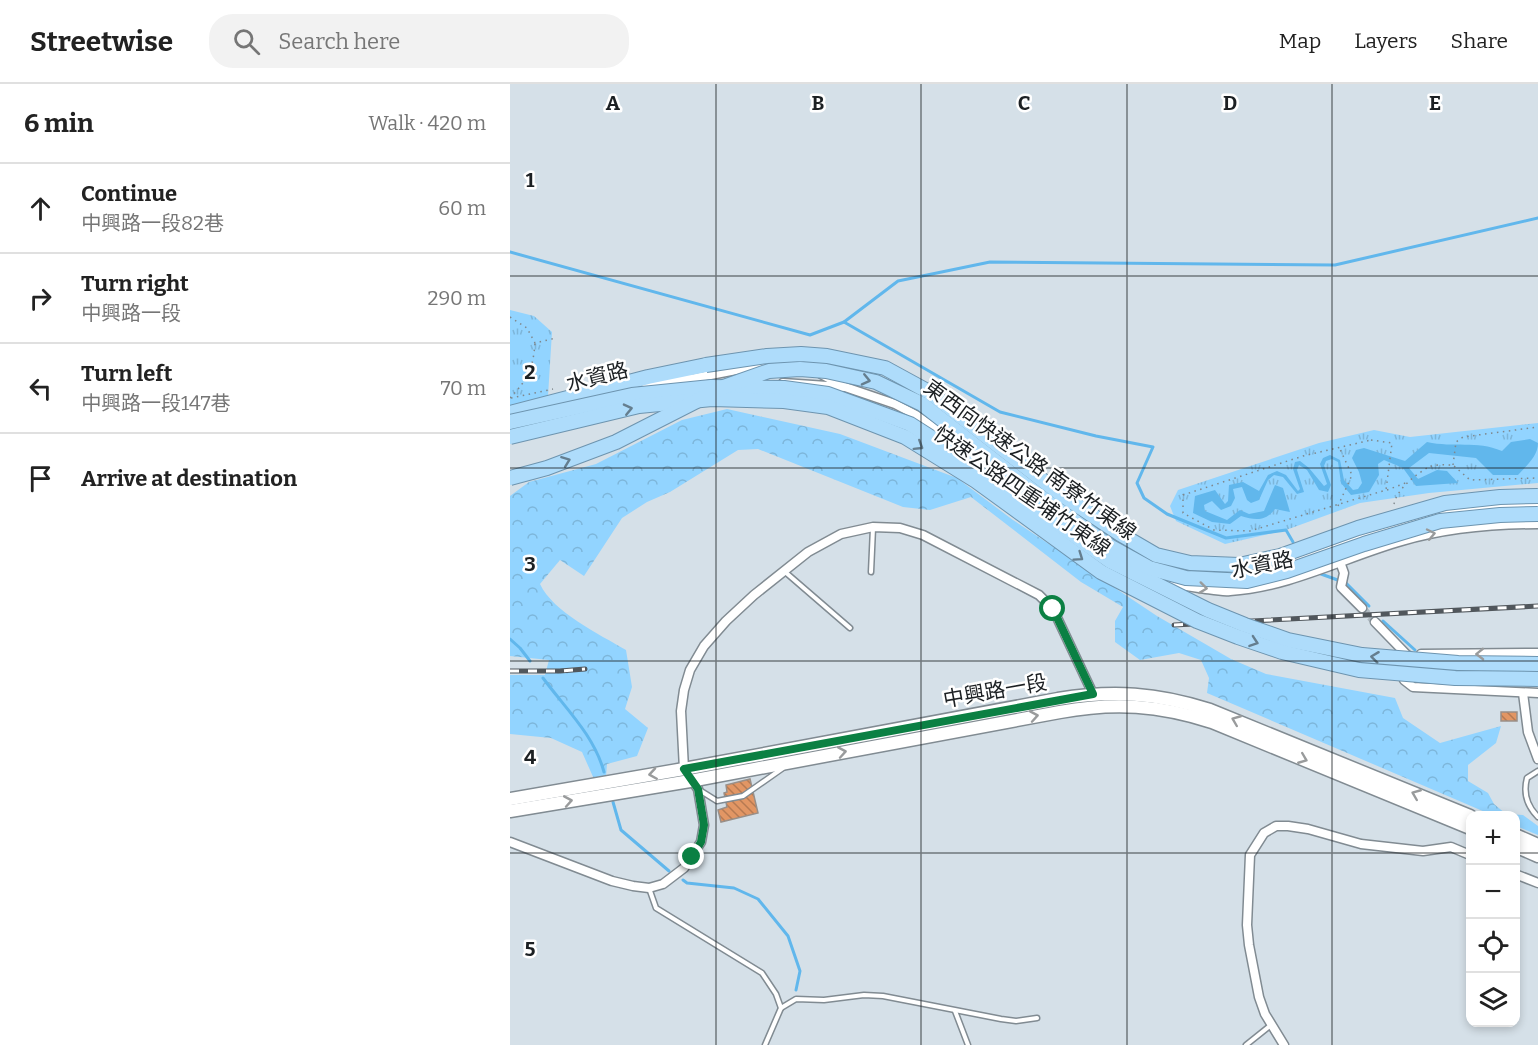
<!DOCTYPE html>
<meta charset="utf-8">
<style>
:root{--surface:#fff;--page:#f2f2f2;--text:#222;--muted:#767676;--line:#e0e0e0}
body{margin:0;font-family:Bitter,"Noto Sans TC",serif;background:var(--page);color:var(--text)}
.controls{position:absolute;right:18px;bottom:18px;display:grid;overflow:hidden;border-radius:12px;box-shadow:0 3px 9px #0003}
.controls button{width:54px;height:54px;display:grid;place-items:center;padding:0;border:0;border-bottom:2px solid var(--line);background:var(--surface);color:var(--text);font:30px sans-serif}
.stop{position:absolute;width:18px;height:18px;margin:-14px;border:4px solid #0b8043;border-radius:50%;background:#fff}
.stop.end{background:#0b8043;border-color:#fff;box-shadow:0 2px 6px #0008}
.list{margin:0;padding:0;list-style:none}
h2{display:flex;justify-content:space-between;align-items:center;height:78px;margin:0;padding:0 24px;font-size:26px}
h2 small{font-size:20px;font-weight:400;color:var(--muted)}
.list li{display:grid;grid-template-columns:39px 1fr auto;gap:18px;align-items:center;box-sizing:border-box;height:90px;padding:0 24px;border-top:2px solid var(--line)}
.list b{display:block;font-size:22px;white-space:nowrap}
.list p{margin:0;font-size:20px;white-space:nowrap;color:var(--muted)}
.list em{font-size:20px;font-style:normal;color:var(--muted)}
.icon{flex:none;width:33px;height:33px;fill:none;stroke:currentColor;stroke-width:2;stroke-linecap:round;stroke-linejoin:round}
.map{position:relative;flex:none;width:1028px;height:961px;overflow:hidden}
header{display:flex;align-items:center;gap:36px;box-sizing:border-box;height:84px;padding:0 30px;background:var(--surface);border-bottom:2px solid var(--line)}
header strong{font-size:28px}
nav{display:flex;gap:33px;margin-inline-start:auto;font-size:21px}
.search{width:420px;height:54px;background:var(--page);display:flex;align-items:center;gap:15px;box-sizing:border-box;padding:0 21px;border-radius:24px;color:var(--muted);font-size:22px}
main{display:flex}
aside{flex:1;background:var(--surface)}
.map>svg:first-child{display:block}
.forest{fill:url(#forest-crowns)}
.park{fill:url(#park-tufts)}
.water{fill:#61b7ec}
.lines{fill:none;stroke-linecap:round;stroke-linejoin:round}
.stream{stroke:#61b7ec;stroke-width:3}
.building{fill:url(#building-back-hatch);stroke:#998f88;stroke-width:1.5}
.minor-tunnel{stroke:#b0bac1;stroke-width:8;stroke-dasharray:8 4;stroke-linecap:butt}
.service-casing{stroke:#818b92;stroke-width:7}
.minor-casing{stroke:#818b92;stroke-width:11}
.secondary-casing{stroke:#818b92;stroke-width:15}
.trunk-casing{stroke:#6d94af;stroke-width:16}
.path{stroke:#7f878c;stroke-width:1.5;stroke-dasharray:1.5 4.5;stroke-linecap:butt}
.service{stroke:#fff;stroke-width:4}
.minor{stroke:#fff;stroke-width:8}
.secondary{stroke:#fff;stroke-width:12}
.trunk{stroke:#aedcfb;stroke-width:14}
.rail-casing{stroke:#51575c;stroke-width:5}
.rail{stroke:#fff;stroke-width:3;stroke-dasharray:9;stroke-linecap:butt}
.trunk-bridge-casing{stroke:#6d94af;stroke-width:16;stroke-linecap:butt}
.trunk-bridge{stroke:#aedcfb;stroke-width:14}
.oneway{stroke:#657e8f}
.oneway2{stroke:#999b9c}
.route{stroke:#0b8043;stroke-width:8}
.grid{fill:none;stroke:#1c2023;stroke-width:1.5;stroke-opacity:0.55}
.labels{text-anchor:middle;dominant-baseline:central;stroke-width:5;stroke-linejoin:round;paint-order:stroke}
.street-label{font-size:21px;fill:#1c2023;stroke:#fff}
.grid-label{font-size:20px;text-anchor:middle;font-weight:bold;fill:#1c2023;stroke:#fff;stroke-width:5;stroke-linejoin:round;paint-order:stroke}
</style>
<header>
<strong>Streetwise</strong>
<div class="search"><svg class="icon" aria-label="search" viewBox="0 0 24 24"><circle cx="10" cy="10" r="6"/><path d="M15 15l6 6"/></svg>Search here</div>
<nav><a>Map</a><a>Layers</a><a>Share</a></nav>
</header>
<main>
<aside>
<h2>6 min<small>Walk · 420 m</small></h2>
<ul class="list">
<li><svg class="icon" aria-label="ahead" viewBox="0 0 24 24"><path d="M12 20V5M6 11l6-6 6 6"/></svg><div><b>Continue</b><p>中興路一段82巷</p></div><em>60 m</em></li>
<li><svg class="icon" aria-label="right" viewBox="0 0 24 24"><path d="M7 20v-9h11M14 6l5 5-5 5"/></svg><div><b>Turn right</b><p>中興路一段</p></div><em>290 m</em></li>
<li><svg class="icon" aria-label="left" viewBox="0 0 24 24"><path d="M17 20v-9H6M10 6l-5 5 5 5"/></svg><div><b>Turn left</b><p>中興路一段147巷</p></div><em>70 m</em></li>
<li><svg class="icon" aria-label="arrive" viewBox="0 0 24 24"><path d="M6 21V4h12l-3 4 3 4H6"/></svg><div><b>Arrive at destination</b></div></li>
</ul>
</aside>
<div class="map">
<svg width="1028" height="961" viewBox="0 0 1028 961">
<defs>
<pattern id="forest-crowns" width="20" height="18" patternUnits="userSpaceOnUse" patternTransform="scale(1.5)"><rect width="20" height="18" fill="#92d4ff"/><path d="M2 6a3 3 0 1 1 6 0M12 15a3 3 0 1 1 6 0" fill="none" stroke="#7db6da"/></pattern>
<pattern id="park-tufts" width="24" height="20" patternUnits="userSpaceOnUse" patternTransform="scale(1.5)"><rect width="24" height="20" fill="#92d4ff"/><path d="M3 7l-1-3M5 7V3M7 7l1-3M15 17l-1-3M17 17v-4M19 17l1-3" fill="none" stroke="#7db6da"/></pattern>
<pattern id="building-back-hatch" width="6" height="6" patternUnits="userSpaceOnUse" patternTransform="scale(1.5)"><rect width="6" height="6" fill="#e29664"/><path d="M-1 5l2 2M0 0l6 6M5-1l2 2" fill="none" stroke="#b67a52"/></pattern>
</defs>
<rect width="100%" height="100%" fill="#d5e0e8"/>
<path class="forest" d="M 217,325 L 330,350 L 447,394 L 503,436 L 647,532 L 721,575 L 756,590 L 885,614 L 893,634 L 930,659 L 991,642 L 986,659 L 958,681 L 958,697 L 978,709 L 984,720 L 996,730 L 1013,731 L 1028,742 L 1028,751 L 1006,742 L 1005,732 L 982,731 L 697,609 L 699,594 L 691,576 L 669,569 L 630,576 L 605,558 L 605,537 L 613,523 L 571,498 L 461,413 L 420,426 L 393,423 L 248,365 L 228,366 L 160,408 L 137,418 L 112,434 L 74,492 L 50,476 L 30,500 C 43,528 89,550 116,566 L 122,603 L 115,625 L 138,644 L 127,672 L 97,680 L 96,693 L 84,695 L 72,668 L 41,654 L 0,650 L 0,591 L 35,591 L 39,576 L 0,572 L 0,412 L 19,398 L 86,380 L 172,336 Z"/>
<g class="park">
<path d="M 0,226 L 24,232 L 42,248 L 38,312 L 0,324 Z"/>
<path d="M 1028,339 L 1028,399 L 919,409 L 850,419 L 776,446 L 715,460 L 666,437 L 660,422 L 668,406 L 809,359 L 864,346 L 900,353 Z"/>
</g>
<path class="water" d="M 1020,355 L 1028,359 C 1028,372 1017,381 1008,391 L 983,391 L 966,374 L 919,369 L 899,384 L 908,395 L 927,386 L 937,387 L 948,399 L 906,402 L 893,384 L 874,376 L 868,380 L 869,391 L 859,408 L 841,411 L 831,399 L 828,378 L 822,375 L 816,377 L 814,382 L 821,401 L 818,408 L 809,406 L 797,386 L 789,381 L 787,386 L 794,408 L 787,410 L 773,393 L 764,391 L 758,396 L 749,416 L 741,419 L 737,416 L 732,403 L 723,405 L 725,414 L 721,422 L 711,426 L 702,417 L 694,421 L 695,427 L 717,436 L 730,426 L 739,430 L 754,427 L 765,401 L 773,404 L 780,428 L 765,425 C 755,438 745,436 731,432 L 720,440 L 702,438 L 683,429 L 685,412 L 705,406 L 715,420 L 718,417 L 719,401 L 733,398 L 749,407 L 758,391 L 767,387 L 776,391 L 788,407 L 790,405 L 783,385 L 785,378 L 790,377 L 799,384 L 814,402 L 817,400 L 810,380 L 813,374 L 820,371 L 830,376 L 834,396 L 843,406 L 848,405 L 852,399 L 849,388 L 842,374 L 846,366 L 854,364 L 895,377 L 917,358 C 944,364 966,356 992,367 L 1001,358 Z"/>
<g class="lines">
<g class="stream">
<path d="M 0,168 L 300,251 L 334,238 L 388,197 L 480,178 L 825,181 L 1028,134"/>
<path d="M 334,238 L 490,328 L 586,352 L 643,363 L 627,399 L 634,414 L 657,430 L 716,454 L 776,446 L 783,458"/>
<path d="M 811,490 L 836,499 L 859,522"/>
<path d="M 873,537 L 905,566"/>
<path d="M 0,555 L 10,564 L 20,577"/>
<path d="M 33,594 C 55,624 84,651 94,688"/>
<path d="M 103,718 L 111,746 L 159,787"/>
<path d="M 173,796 L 177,799 L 224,804 L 248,815 L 278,852 L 290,887 L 286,906"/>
</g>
</g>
<g class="building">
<rect x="991" y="628" width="16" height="9"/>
<path d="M 240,695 L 248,729 L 211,738 L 208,726 L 217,723 L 214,709 L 217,708 L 216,701 Z"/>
</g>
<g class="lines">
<path class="minor-tunnel" d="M 852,524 L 865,538"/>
<defs>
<g id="service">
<path d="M 274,487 L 340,544"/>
<path d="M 361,488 L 363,444"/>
<path d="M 1028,687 L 1017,694 C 1013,709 1017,722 1028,733"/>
<path d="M 191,707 L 207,717 L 233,712 L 273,684"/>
<path d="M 139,804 L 146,824 L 252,889 L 266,910 L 271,924 L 255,961"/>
<path d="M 271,924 L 286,915 L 314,916 L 354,911 L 373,912 L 491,935 L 506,937 L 527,934"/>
<path d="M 445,927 L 458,961"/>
<path d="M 736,961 L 761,941"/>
</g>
<g id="minor">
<path d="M 311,290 L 335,303 L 385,320 L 406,331 L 514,408"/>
<path d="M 273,299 L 332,303"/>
<path d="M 136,300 L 185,294 L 257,280 L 289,278 L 300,284"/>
<path d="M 558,425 L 591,445"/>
<path d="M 829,475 L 834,489 L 831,503 L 852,524"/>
<path d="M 661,481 C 683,487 711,492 734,489 C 784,481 830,456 878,442 C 928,427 976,421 1028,421"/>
<path d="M 640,490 C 655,498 672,502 689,504 C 699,505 710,508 720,507 C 781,503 835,473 892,457 C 936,444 982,440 1028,440"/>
<path d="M 865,538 L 898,572"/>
<path d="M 911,570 L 1028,569"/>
<path d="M 899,572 L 894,578 L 894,596 L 903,603 L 1028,609"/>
<path d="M 1013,609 L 1018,648 L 1028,675"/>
<path d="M 0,758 L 102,797 L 123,802 L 139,804 L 153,800 L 174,784 L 191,758 L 194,741 L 188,705 L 174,685 L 171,627 L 174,606 L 180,586 L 194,562 L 216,537 L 244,511 L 298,468 L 331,450 L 363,443 L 390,444 L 413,451 L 529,511 L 543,525 L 583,610"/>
<path d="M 1005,790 L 1028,799"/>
<path d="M 774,961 L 755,930 L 749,913 L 739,861 L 737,841 L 740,771 L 754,749 L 766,742 L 778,742 L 798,745 L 851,760 L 913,767 L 941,763 L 960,771"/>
</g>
<g id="secondary">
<path d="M 0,715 L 174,685 L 548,615 C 603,606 647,609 700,626 L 960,732"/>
<path d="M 0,727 L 180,697 L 550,628 C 605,618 648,621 702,638 L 960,744"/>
<path d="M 1005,751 L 1028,761"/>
<path d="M 1005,762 L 1028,772"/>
</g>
<path id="trunk" d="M 0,329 L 138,293 L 196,281"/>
</defs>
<use href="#service" class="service-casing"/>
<use href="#minor" class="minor-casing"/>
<use href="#secondary" class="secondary-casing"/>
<use href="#trunk" class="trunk-casing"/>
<g class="path">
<path d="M 0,233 L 17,244 L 25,259 L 46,254"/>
<path d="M 0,314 C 18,295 23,285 25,259"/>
<path d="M 1,314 L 43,305"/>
<path d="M 861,356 L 882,359 L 876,406 L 740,447 L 704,446 L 673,429 L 673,411 L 793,372 Z"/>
<path d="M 943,381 L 946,358 L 953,353 L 1028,343"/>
<path d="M 877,406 L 898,398"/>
<path d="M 884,420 C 887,405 906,390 919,383 C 925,380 936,381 943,381 L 960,396 L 1028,394"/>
<path d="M 828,422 L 842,391 L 829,363"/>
</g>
<use href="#service" class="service"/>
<use href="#minor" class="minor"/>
<use href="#secondary" class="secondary"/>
<use href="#trunk" class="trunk"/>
<defs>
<g id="rail">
<path d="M 664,541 L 1028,522"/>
<path d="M 0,587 L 50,587 L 75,585"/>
</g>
</defs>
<use href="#rail" class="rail-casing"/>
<use href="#rail" class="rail"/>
<defs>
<g id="trunk-bridge">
<path d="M 196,281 L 257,272 L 291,270 L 317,272 L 375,284 L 419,308 L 549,409 L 610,450 L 646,471 L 680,479 L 729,481 L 770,472 L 848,444 L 935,419 L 990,413 L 1028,412"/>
<path d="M 0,338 L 122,311 L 201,303 L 274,304 L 318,310 L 400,340 L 467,383 L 600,477 L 698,526 L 735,541 L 778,556 L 852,571 L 948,579 L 1028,580"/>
<path d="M 0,353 L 129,322 L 202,315 L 274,317 L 318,323 L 395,353 L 466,397 L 591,488 L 687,537 L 728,553 L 772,568 L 849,586 L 945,594 L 1028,595"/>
<path d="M 0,394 L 37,384 L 106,358 L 216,302 L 259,287 L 290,285 L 316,287 L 366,298 L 412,320 L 539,419 L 601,463 L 639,484 L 676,494 L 737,497 L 777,487 L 854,460 L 930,437 L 990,431 L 1028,430"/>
</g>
</defs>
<use href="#trunk-bridge" class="trunk-bridge-casing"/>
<use href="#trunk-bridge" class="trunk-bridge"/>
</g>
<defs><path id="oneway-chevron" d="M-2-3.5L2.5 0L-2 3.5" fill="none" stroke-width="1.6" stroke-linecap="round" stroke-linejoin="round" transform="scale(1.5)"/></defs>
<g class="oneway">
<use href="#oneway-chevron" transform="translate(356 296) rotate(13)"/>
<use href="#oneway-chevron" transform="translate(118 325) rotate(-13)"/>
<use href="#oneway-chevron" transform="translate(409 362) rotate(32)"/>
<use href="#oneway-chevron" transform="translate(56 377) rotate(-21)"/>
<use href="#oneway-chevron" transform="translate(569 473) rotate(35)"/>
<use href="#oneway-chevron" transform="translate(744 558) rotate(19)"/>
<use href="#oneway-chevron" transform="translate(865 573) rotate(-173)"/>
</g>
<g class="oneway2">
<use href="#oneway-chevron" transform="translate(921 450) rotate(-12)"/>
<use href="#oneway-chevron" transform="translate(693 504) rotate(7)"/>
<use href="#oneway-chevron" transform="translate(970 570) rotate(179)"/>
<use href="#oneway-chevron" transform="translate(524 632) rotate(-10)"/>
<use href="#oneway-chevron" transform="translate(726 636) rotate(-158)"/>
<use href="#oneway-chevron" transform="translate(332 668) rotate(-10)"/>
<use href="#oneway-chevron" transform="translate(793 675) rotate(22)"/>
<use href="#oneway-chevron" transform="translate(143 690) rotate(171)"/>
<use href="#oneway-chevron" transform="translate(906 710) rotate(-158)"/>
<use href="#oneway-chevron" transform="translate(58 717) rotate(-10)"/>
</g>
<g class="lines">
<path class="route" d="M 182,773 L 191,758 L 194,741 L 188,705 L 174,685 L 583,610 L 543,525"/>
</g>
<path class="grid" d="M 206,0 L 206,961M 411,0 L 411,961M 617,0 L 617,961M 822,0 L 822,961M 0,192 L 1028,192M 0,384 L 1028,384M 0,577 L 1028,577M 0,769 L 960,769M 1005,769 L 1028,769"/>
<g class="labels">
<g class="street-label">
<text transform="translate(87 293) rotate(-14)">水資路</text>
<text transform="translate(520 376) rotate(36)">東西向快速公路 南寮竹東線</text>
<text transform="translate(512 407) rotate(35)">快速公路四重埔竹東線</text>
<text transform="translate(752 481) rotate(-11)">水資路</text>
<text transform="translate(485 607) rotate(-10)">中興路一段</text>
</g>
</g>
<g class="grid-label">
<text x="103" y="26">A</text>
<text x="308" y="26">B</text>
<text x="514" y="26">C</text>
<text x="720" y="26">D</text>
<text x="925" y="26">E</text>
<text x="20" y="103">1</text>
<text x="20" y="295">2</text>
<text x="20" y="487">3</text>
<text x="20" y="680">4</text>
<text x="20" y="872">5</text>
</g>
</svg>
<div class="controls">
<button>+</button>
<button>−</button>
<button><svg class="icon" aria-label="locate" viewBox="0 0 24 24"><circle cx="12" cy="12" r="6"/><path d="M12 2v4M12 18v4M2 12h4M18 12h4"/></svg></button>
<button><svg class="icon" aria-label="layers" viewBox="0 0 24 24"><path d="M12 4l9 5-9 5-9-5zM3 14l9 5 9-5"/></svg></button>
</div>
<div class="stop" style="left:543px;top:525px"></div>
<div class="stop end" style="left:182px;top:773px"></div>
</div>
</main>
